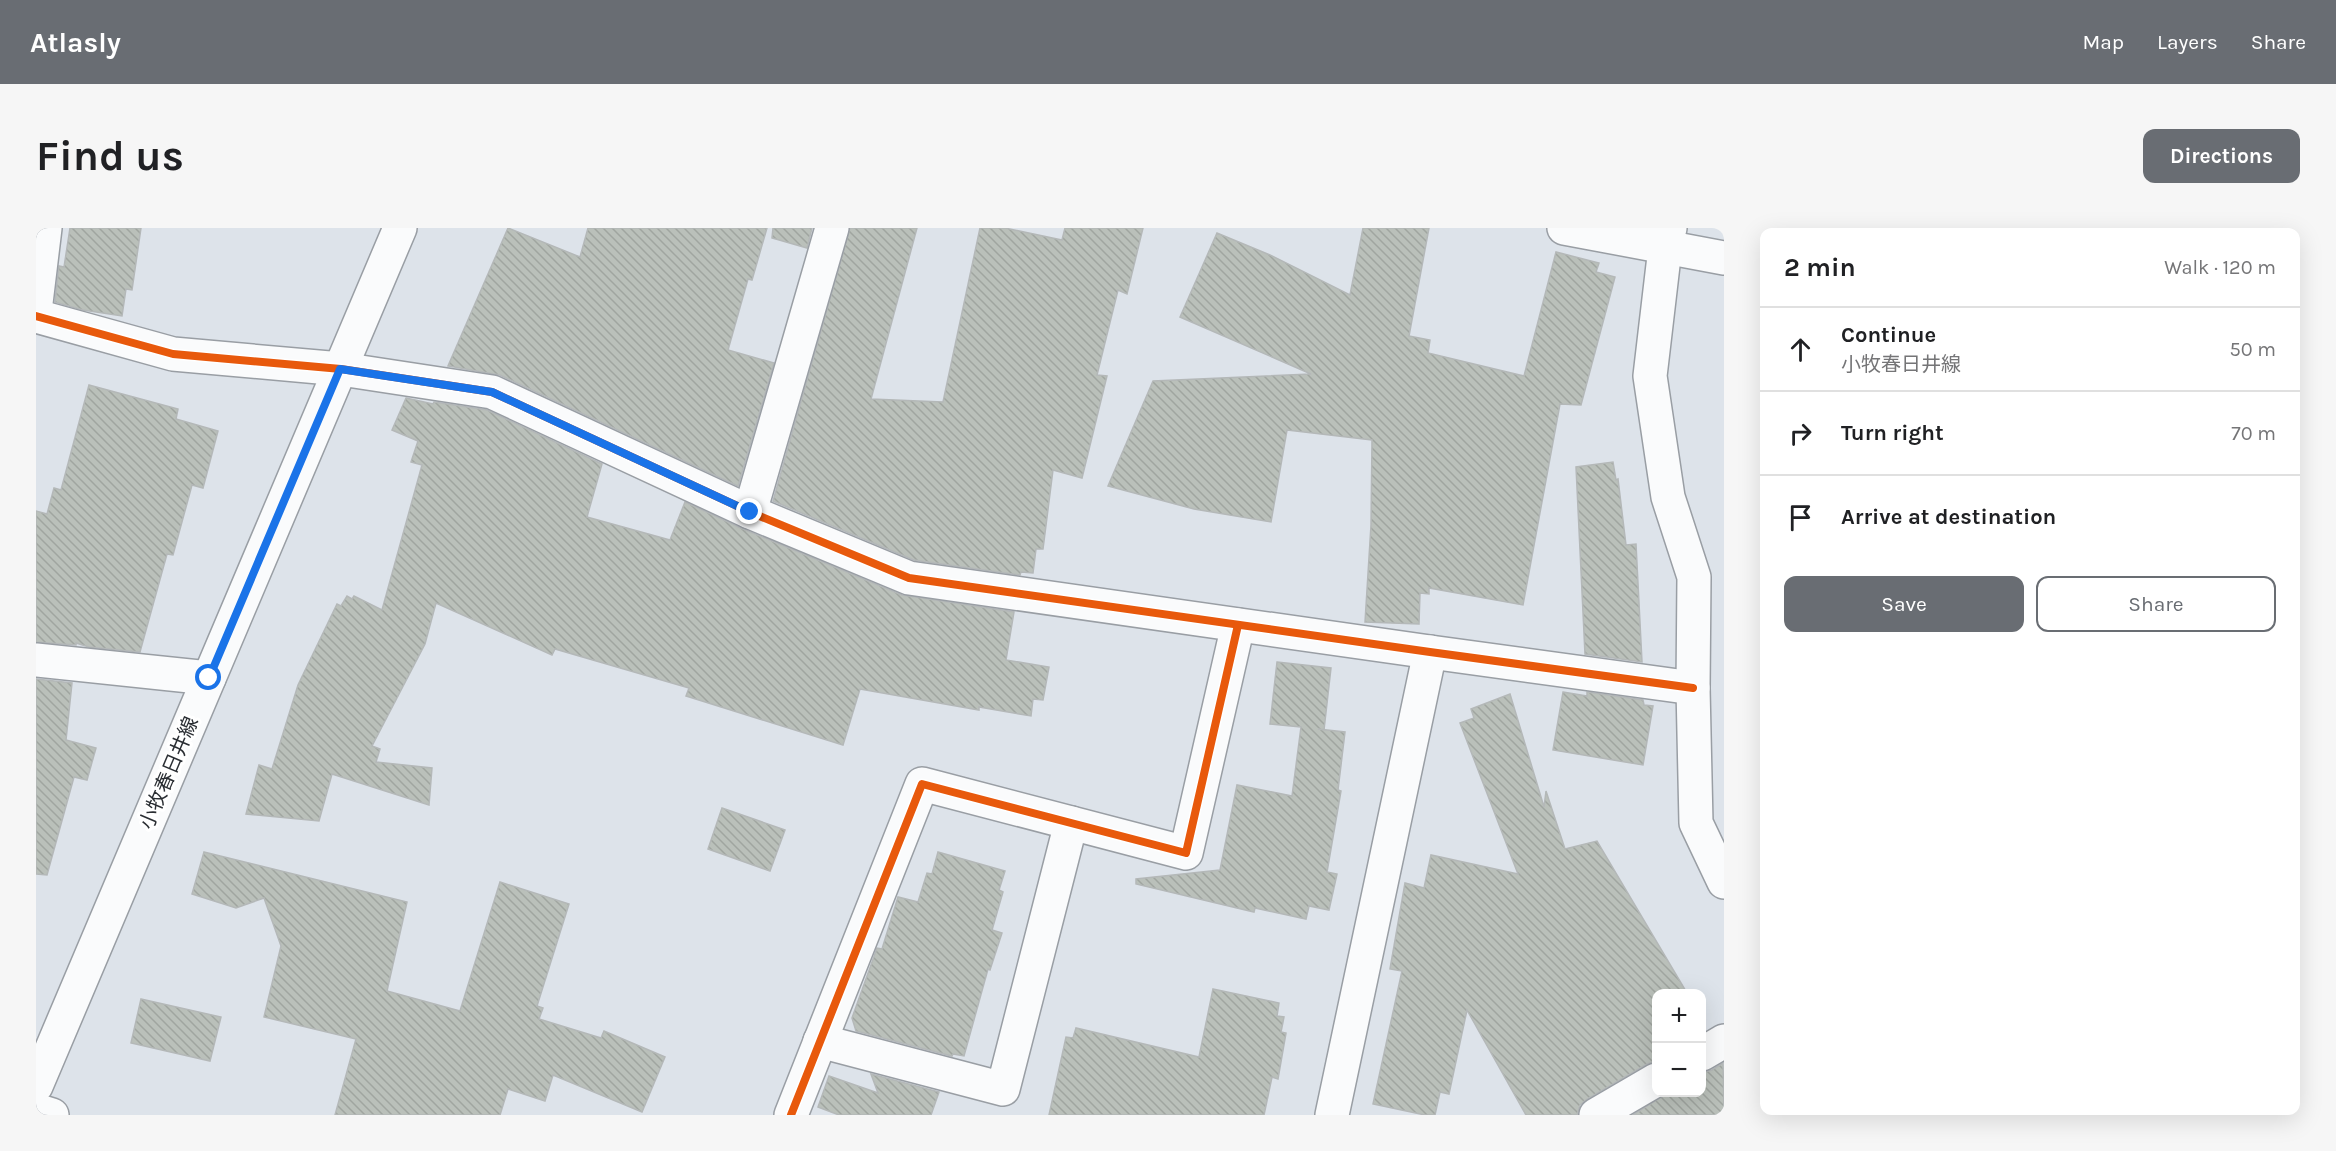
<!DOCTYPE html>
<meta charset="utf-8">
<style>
:root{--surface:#fff;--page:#f6f6f6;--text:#202124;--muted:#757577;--line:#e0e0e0;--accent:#696d73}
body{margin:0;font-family:Karla,"Noto Sans JP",sans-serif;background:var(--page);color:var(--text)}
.controls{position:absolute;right:18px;bottom:18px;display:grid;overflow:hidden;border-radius:12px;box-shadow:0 6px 24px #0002}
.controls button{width:54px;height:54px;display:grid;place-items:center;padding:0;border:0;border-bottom:2px solid var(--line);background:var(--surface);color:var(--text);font:30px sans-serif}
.stop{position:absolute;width:18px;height:18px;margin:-14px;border:4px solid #1a73e8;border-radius:50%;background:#fff}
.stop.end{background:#1a73e8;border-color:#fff;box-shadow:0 2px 6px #0008}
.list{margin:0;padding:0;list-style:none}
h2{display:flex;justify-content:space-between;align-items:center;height:78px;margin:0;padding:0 24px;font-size:26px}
h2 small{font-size:20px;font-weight:400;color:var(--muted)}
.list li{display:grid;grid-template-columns:39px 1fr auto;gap:18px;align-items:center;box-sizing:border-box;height:84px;padding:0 24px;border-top:2px solid var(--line)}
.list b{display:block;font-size:22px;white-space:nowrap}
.list p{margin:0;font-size:20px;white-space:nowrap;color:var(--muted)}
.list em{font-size:20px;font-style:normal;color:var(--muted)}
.actions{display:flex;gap:12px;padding:18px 24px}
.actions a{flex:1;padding:14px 0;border:2px solid var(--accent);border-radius:12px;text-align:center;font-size:21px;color:var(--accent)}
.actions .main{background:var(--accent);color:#fff}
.icon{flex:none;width:33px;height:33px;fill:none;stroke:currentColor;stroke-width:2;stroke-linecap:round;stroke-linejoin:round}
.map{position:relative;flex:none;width:1688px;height:887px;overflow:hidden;border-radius:12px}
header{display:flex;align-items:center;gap:36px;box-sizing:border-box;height:84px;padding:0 30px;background:var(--accent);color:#fff}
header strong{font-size:28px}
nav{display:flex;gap:33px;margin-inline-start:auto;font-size:21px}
.intro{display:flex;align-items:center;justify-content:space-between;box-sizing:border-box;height:144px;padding:0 36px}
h1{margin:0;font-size:42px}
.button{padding:15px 27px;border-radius:12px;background:var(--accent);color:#fff;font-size:21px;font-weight:700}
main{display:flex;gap:36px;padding:0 36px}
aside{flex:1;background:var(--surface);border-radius:12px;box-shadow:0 6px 24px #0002}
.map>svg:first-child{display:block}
.building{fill:url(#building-back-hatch);stroke:#b4b8b8;stroke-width:1.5}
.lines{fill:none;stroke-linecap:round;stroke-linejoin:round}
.minor-casing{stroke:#999ea4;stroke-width:36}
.major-casing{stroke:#999ea4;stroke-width:36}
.minor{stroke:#fafbfc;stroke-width:33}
.major{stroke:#fafbfc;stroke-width:33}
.cycleway-casing{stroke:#fff;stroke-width:11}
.cycleway{stroke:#e8590c;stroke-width:8}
.route{stroke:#1a73e8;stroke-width:8}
.labels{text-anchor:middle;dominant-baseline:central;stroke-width:6;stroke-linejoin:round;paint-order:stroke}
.street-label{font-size:20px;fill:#2a2e33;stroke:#fff}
</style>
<header>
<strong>Atlasly</strong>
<nav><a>Map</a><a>Layers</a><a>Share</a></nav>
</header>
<div class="intro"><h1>Find us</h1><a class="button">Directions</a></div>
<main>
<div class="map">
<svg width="1688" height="887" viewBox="0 0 1688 887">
<defs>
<pattern id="building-back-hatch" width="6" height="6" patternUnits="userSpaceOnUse" patternTransform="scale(1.5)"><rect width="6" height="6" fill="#bac0ba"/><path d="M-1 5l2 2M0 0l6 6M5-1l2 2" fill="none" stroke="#a0a5a0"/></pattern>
</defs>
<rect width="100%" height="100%" fill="#dde3ea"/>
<g class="building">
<path d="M 34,0 L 105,0 L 96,62 L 90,61 L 86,88 L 47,82 L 19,74 L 23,38 L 28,39 Z"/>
<path d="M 472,0 L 544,29 L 552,0 L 731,0 L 716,52 L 712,51 L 692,122 L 738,135 L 702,258 L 464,147 L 412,138 Z"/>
<path d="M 737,0 L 776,0 L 771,20 L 736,10 Z"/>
<path d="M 814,0 L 881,0 L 835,171 L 907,174 L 944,0 L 969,0 L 1026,12 L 1029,0 L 1107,0 L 1091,66 L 1082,62 L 1061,147 L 1071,148 L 1046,250 L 1017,242 L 1007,321 L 1000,321 L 997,345 L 985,344 L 984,347 L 878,332 L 737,273 Z"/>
<path d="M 1327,0 L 1393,0 L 1373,108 L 1394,112 L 1392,125 L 1488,148 L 1520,24 L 1563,35 L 1560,44 L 1579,49 L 1545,177 L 1524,176 L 1487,377 L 1393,360 L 1393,366 L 1384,365 L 1383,396 L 1329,394 L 1335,297 L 1336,212 L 1251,202 L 1235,294 L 1158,281 L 1072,258 L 1117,153 L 1275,146 L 1144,89 L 1181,5 L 1234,27 L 1314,67 Z"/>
<path d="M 53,157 L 142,181 L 140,191 L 182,203 L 167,260 L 156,257 L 137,327 L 131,326 L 104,424 L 53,419 L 40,415 L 40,417 L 0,414 L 0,283 L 11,286 L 18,260 L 25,262 Z"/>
<path d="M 370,170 L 397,176 L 398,174 L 451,182 L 566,236 L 551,289 L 634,312 L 649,274 L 707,301 L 866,367 L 978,384 L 970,432 L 1013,439 L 1007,472 L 997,471 L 995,488 L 943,479 L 943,482 L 824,461 L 807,517 L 650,468 L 653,460 L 519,421 L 516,427 L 400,375 L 389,416 L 336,518 L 344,521 L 340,534 L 396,540 L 393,577 L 296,546 L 283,593 L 210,586 L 223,537 L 236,541 L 262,457 L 301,376 L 305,378 L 311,368 L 316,371 L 318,368 L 346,382 L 386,237 L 375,234 L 382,213 L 356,202 Z"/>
<path d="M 1577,234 L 1580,252 L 1582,251 L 1590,317 L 1600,316 L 1606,434 L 1549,426 L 1540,239 Z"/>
<path d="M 1241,434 L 1295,440 L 1288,502 L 1282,501 L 1309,504 L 1302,562 L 1305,563 L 1291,644 L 1301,646 L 1293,682 L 1273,678 L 1270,691 L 1219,680 L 1218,684 L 1100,656 L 1100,651 L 1184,642 L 1201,557 L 1256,568 L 1265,499 L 1234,496 Z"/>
<path d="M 0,451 L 36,455 L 30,512 L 60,520 L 51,552 L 38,549 L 11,647 L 0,646 Z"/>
<path d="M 1527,464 L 1551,468 L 1551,464 L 1607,472 L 1608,477 L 1617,478 L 1607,537 L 1517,522 Z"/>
<path d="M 1474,466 L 1508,579 L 1510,563 L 1529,621 L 1561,613 L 1651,765 L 1620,765 L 1620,833 L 1611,836 L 1551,871 L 1544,877 L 1541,887 L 1490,887 L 1431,782 L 1413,866 L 1404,864 L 1399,887 L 1389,887 L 1337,876 L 1366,743 L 1354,741 L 1369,655 L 1388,660 L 1395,627 L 1482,646 L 1424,495 L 1438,490 L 1435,481 Z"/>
<path d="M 686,580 L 749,602 L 734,643 L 672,621 Z"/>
<path d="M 168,624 L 371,674 L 351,763 L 424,783 L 464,654 L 533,676 L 501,778 L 507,780 L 503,791 L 565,810 L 568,803 L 629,829 L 606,884 L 517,847 L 509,873 L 472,861 L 464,887 L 299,887 L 320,811 L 228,789 L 245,718 L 228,670 L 200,680 L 156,666 Z"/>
<path d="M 902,624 L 969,643 L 963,662 L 967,664 L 956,702 L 966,705 L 954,742 L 952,741 L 928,828 L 917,826 L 916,828 L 820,803 L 816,790 L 841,720 L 846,721 L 862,669 L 882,674 L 891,645 L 896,646 Z"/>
<path d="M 1177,761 L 1243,775 L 1241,788 L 1248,789 L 1245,804 L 1250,805 L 1242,851 L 1236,849 L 1228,887 L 1013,887 L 1030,809 L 1037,810 L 1040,800 L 1163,829 Z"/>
<path d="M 105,771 L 185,789 L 174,833 L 95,815 Z"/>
<path d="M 1687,835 L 1688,887 L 1597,887 L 1633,864 L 1665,864 L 1665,845 L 1676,842 Z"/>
<path d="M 835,846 L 903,864 L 895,887 L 803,887 L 782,879 L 793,848 L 842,865 Z"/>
</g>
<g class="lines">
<defs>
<g id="minor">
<path d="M 1528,0 L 1688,30"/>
<path d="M 1634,0 L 1629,20 L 1614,148 L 1632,269 L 1658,349 L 1657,460 L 1660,595 L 1688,654"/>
<path d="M 0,75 L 9,0"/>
<path d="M 0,88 L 137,126 L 305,141 L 456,164 L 714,284 L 873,350 L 1394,424 L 1657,460"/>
<path d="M 714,284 L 796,0"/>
<path d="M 0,432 L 173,450"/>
<path d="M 784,813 L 967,861 L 1035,595"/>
<path d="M 1666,826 L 1688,813"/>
<path d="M 0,882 L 16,887"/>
<path d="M 755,887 L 886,556 L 1150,625 L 1202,397"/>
<path d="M 1296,887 L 1394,424"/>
<path d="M 1560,887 L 1620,852"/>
</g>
<path id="major" d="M 0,858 L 364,0"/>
</defs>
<use href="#minor" class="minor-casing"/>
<use href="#major" class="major-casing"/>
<use href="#minor" class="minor"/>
<use href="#major" class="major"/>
<defs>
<g id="cycleway">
<path d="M 0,88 L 137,126 L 305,141 L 456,164 L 714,284 L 873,350 L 1394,424 L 1657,460"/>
<path d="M 755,887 L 886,556 L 1150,625 L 1202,397"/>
</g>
</defs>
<use href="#cycleway" class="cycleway-casing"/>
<use href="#cycleway" class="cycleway"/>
</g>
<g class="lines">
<path class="route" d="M 173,450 L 304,141 L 456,164 L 714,284"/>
</g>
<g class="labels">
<g class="street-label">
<text transform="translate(133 545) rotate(-67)">小牧春日井線</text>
</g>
</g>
</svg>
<div class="controls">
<button>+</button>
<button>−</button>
</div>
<div class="stop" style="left:173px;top:450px"></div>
<div class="stop end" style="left:714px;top:284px"></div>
</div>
<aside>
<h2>2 min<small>Walk · 120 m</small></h2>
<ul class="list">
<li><svg class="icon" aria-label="ahead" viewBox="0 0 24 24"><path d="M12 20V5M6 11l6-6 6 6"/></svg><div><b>Continue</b><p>小牧春日井線</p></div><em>50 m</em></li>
<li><svg class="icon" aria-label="right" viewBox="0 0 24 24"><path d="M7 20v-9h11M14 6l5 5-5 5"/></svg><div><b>Turn right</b></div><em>70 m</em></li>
<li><svg class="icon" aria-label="arrive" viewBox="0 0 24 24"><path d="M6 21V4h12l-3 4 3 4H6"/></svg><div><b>Arrive at destination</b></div></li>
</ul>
<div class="actions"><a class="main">Save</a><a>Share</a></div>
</aside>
</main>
